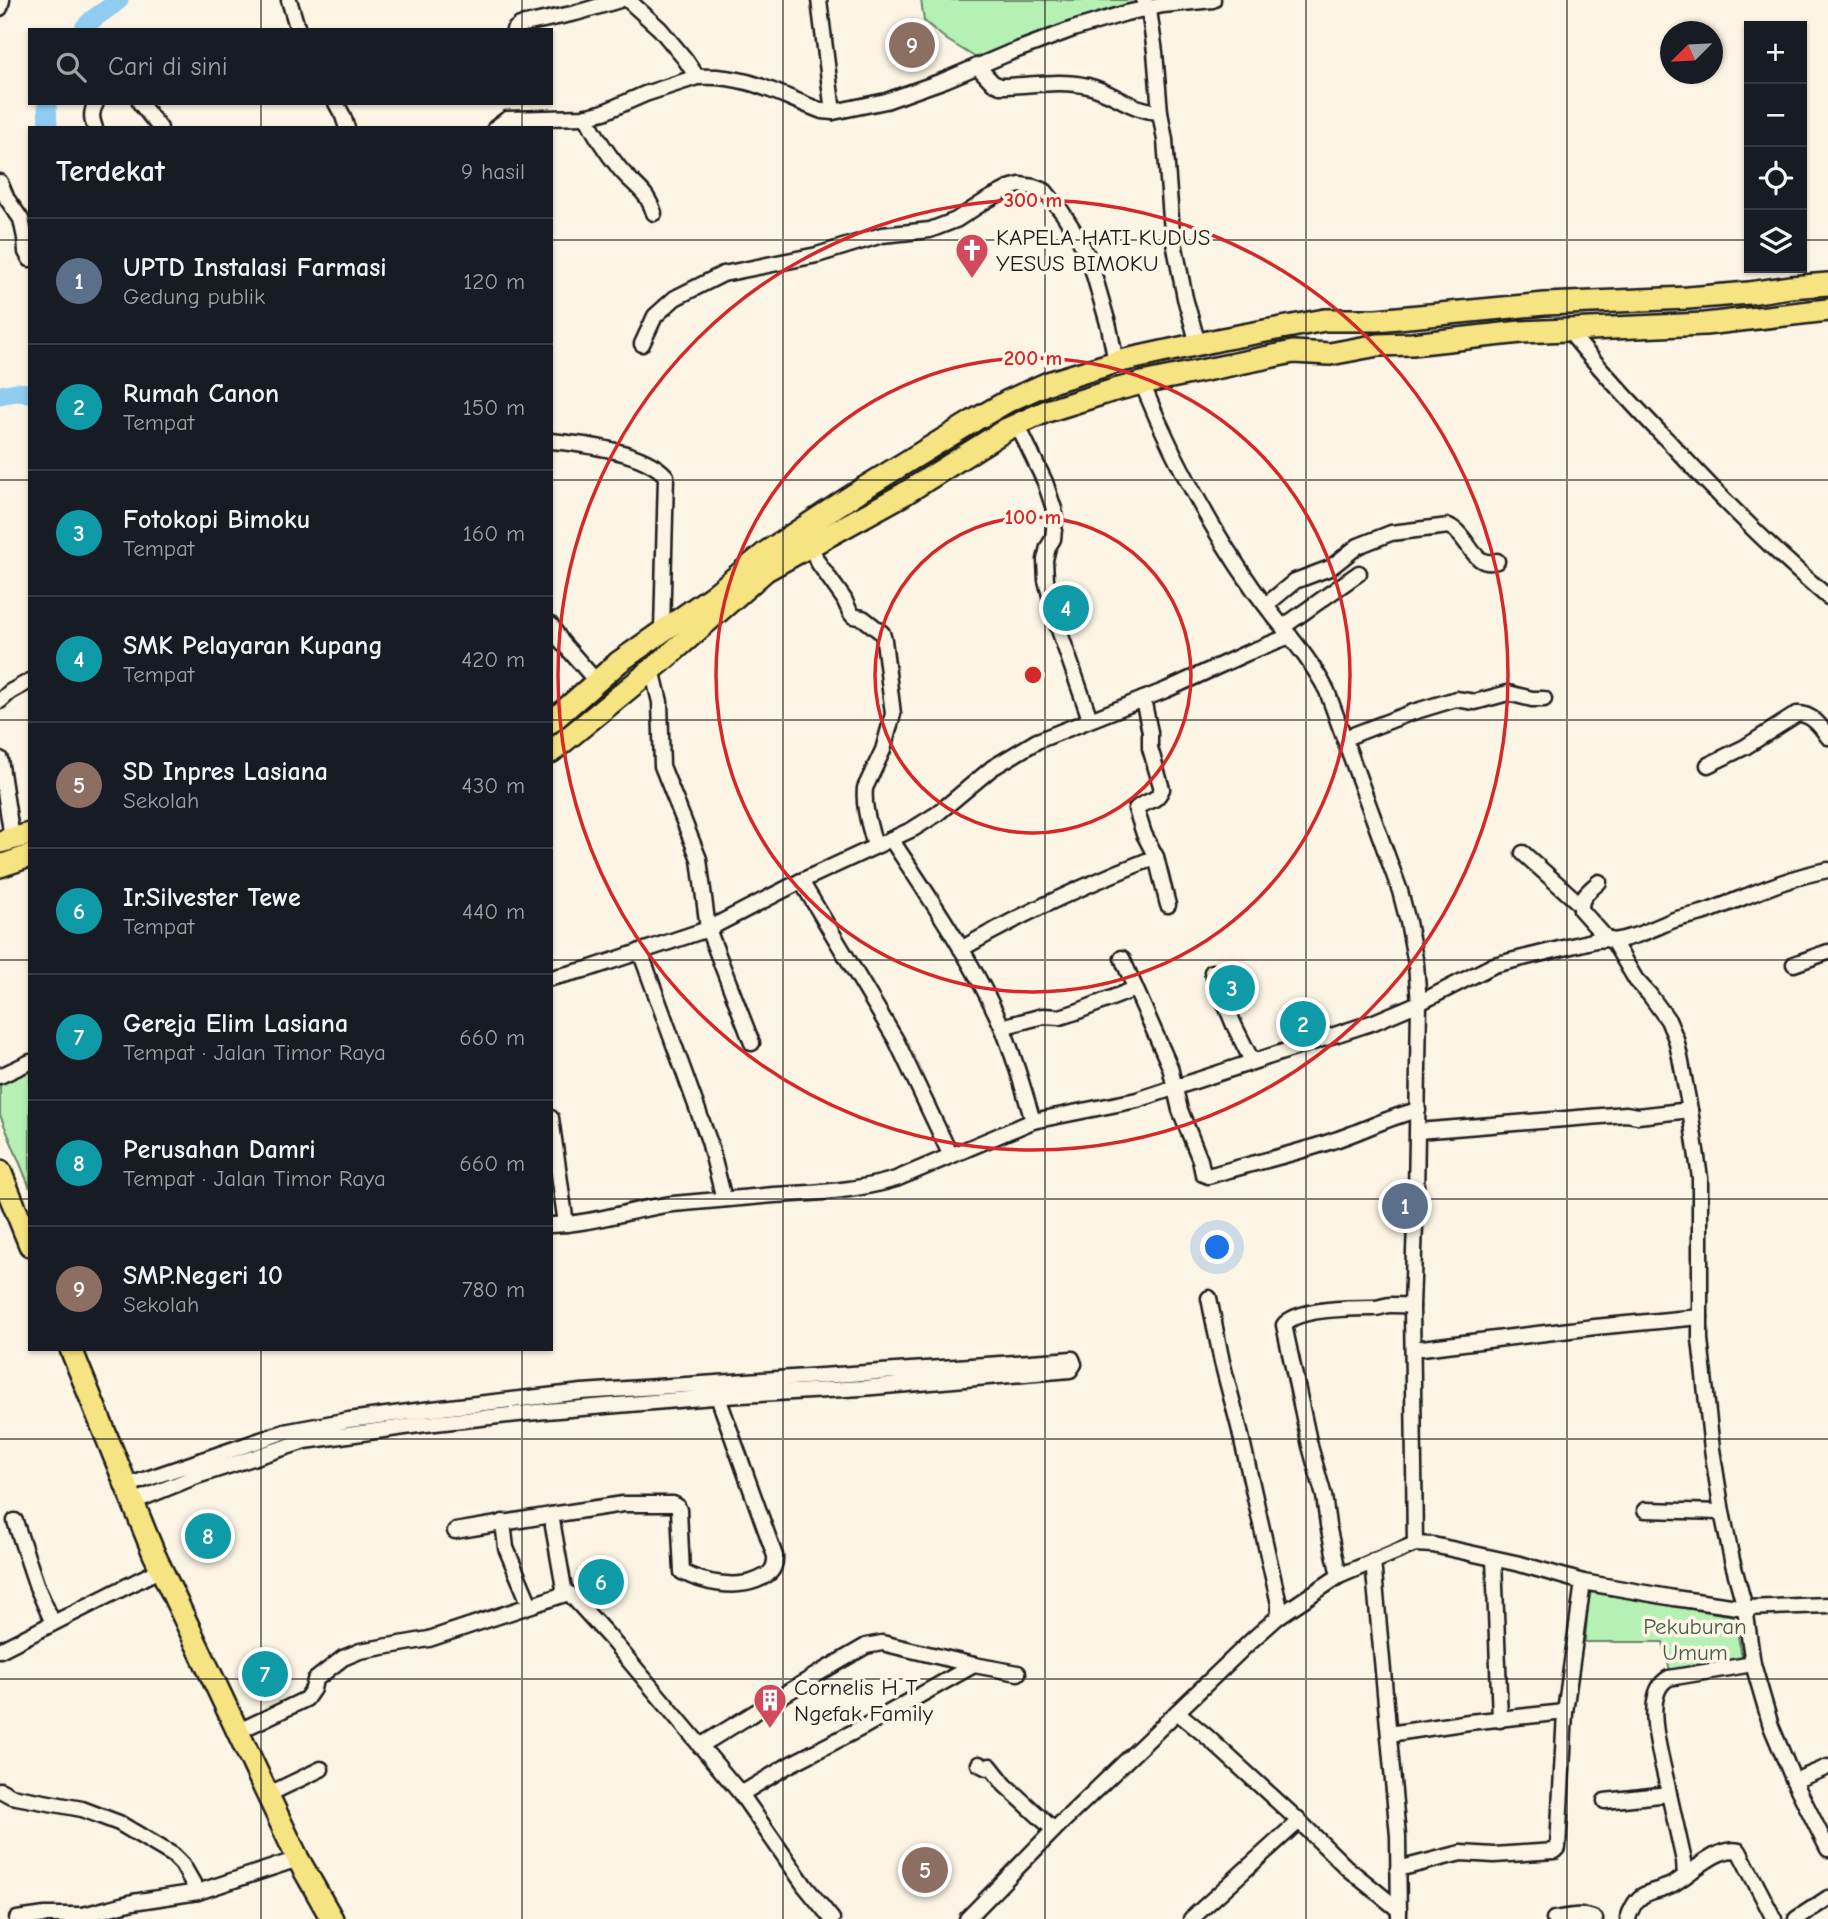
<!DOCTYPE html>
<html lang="id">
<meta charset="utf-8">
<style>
:root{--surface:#171b24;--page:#20242c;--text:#f1f3f6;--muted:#9ea1a6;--line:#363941;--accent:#db2777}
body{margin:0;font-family:"Comic Neue",sans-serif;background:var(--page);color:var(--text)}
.controls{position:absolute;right:21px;top:21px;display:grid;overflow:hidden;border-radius:0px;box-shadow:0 2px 5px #0004}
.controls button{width:63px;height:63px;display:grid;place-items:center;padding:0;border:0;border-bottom:2px solid var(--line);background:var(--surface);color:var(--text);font:35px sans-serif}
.compass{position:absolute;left:1660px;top:21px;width:63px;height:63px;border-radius:50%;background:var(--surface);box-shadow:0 2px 5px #0004;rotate:246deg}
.you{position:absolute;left:1218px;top:1248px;width:24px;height:24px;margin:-18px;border:5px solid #fff;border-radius:50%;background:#1a73e8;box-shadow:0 0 0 10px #1a73e833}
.badge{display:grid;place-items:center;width:46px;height:46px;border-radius:50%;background:var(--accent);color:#fff;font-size:23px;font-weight:700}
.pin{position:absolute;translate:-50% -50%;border:4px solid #fff;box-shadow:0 2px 7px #0006}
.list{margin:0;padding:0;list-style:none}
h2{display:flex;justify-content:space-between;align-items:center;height:91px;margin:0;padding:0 28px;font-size:30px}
h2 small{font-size:23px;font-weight:400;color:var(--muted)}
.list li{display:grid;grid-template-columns:46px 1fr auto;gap:21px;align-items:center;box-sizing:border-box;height:126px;padding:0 28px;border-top:2px solid var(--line)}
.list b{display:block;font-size:26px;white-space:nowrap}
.list p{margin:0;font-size:23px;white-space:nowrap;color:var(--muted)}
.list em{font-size:23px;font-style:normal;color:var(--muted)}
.icon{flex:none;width:38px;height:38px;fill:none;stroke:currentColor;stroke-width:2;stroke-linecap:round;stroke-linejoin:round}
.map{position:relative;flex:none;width:1828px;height:1919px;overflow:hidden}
.search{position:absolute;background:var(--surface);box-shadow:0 2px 5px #0004;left:28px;top:28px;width:525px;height:77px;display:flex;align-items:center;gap:18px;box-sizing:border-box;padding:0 24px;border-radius:0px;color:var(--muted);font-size:26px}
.panel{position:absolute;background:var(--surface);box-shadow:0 2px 5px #0004;left:28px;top:126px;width:525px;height:1225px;border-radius:0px}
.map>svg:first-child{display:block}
.built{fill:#fae6d2}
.green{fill:#b5f0b5;stroke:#688668;stroke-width:2}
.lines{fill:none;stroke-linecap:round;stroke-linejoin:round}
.river{stroke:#8fccf0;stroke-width:19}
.minor-casing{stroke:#1c1c1c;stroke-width:19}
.highway-casing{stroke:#1c1c1c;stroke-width:26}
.minor{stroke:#fcf5e5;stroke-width:14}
.highway{stroke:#f6e381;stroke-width:21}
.grid{fill:none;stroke:#1c1c1c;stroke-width:2;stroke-opacity:0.55}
.ring{fill:none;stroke:#d62828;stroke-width:3.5}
.labels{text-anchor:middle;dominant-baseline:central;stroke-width:7;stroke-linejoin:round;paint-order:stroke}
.poi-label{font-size:23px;fill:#1c1c1c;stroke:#fcf5e5;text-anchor:start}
.park-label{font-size:23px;fill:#4a5c4a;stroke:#fcf5e5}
.centre{fill:#d62828;stroke:#fcf5e5;stroke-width:3.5}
.ring-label{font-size:21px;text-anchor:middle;font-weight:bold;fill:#d62828;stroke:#fcf5e5;stroke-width:7;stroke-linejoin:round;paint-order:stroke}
</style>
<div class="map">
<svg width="1828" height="1919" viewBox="0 0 1828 1919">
<rect width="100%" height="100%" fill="#fcf5e5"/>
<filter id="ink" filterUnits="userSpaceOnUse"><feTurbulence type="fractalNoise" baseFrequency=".0143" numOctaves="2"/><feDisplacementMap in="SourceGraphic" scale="14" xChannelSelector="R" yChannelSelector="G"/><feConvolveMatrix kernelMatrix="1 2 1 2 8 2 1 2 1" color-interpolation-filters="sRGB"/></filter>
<g filter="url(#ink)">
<path class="built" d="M 926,32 L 929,52 L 898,57 L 895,38 Z"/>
<g class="green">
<path d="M 921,0 L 1143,0 L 1145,8 L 978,59 L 947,40 L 924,21 Z"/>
<path d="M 30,1069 L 30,1188 L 0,1115 L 0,1082 Z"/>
<path d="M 1589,1592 L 1734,1616 L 1743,1662 L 1671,1675 L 1663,1642 L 1585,1642 Z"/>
</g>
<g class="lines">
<g class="river">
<path d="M 83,30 C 90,18 108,10 119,0"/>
<path d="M 47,103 L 48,128"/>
<path d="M 0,395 L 16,392 L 30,393"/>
</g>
<defs>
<g id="minor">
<path d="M 289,0 L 298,30"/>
<path d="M 628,0 L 660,29 L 685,59 L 697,77 C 747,74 777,94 822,111 L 833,112 L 886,101 L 945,80 L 1009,53 L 1073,29 L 1126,13 L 1163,5 L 1213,0"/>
<path d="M 819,0 L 833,112"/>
<path d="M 1144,0 L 1149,10 L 1155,52 L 1160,112 L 1165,140 L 1172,232 L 1185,298 L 1198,344"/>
<path d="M 0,8 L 2,0"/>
<path d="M 514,30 L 520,25 L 576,13 L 620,0"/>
<path d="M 977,66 L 993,83 L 1000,86 C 1029,86 1059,79 1088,86 C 1116,93 1129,110 1160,112"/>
<path d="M 140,103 L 160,128"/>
<path d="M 336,103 L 343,116 L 347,128"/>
<path d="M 586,116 C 595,135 607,153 620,169 C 635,187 646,189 654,213"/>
<path d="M 95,128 C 91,118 91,112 96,103"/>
<path d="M 495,128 L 507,119 L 584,117 L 604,112 L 645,94 L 697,77"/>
<path d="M 0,182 L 7,199 L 21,219 L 25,238 L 26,252 L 30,259"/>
<path d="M 1569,331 C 1600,370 1635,407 1670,443 C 1720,497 1772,550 1828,597"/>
<path d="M 642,344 L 655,316 L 675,298 L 723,274 L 817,255 L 882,235 L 930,230 L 956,220 L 987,200 L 1012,187 L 1020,185 L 1034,187 L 1045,191 L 1062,212 L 1078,237 L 1090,261 L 1109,327 L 1116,362"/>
<path d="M 1142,383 C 1171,454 1208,524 1252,587 C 1276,622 1307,652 1327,691 L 1400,891 L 1408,922 L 1416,964 L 1419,1003 L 1416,1197 L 1412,1306 L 1415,1544"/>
<path d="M 1017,424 L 1045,482 L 1054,509 L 1055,520 L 1053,539 L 1048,547 L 1045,560 L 1046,580 L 1058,627 L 1090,719"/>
<path d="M 551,441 C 583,444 644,451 666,476 L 662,630"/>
<path d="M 811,546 L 817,561 L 844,599 L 850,612 L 853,616 L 863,618 L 882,633 L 884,640 L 893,714 L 883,750 L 865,788 C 863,808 870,827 875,846"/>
<path d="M 1266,605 L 1295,581 L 1330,568 L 1358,546 L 1391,533 L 1449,526 C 1452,528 1456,530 1458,533 C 1471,545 1476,568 1497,561"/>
<path d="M 551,625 L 561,641 L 596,681"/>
<path d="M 1283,627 L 1359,573"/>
<path d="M 652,669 L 660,702 L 662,766 L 699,859 L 708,929 L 752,1043"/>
<path d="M 1143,699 L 1150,732 L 1150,748 L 1162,789 C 1155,805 1145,799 1136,809 L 1144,834 L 1156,857 L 1168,905"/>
<path d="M 0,701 L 10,692 L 30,681"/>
<path d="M 1345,738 L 1410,713 L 1456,699 L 1475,702 L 1508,693 L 1532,699 L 1544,699"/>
<path d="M 0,759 L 12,838"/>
<path d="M 1708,765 L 1745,747 L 1797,714 C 1811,713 1821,726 1828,737"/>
<path d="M 891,839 C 931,900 974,962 1003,1029 C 1015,1059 1024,1091 1033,1121"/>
<path d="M 1523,853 L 1581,905"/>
<path d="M 801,881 L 896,1040 L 951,1156"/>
<path d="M 1599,882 C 1590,890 1580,896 1581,910 L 1607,939"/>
<path d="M 1613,941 C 1635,938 1654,928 1674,920 C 1686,916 1699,915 1711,910 C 1749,896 1788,877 1828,870"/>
<path d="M 961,949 C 1023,913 1089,883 1156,857"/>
<path d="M 640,951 L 709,1141 L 724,1199"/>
<path d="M 1122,958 L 1170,1067 L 1180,1110 L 1200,1160 L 1203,1174 L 1208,1176 C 1249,1164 1291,1155 1332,1141 C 1361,1132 1388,1117 1418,1110"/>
<path d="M 1794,964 L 1828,952"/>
<path d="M 1212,972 L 1234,1025 L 1252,1061"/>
<path d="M 551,978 L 588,969 L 708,929 L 801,881 L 913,829 L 937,814 L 992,768 L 1037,741 L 1166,690 L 1247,653 L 1290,636"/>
<path d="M 1002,1027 L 1043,1016 L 1060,1017 L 1076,1012 L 1135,989"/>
<path d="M 0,1076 L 30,1062"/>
<path d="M 551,1118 L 566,1224"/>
<path d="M 1418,1131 L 1626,1114 L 1638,1116 L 1690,1110"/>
<path d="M 551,1225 C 593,1224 632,1209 673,1204 C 706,1201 740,1198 774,1195 C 816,1193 856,1191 896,1179 L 1033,1121 L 1137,1100 L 1374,1022 L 1419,1003 L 1494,965 L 1596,940 L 1607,939 L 1613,941 L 1636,980 L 1649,994 L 1668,1020 L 1676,1039 L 1680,1057 L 1690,1110 L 1700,1178 L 1700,1339 L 1712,1449 L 1722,1512 L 1732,1560 L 1745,1608 L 1753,1664 L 1771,1726 L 1794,1781 L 1828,1849"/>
<path d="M 1209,1298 L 1222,1362 L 1239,1427 L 1279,1604 L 1279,1616"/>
<path d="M 1414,1349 L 1595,1327 L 1700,1317"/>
<path d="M 126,1486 L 284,1432 L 349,1420 L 424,1410 L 582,1392 L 1060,1360 L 1072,1359 L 1074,1364 L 1070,1370 L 862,1388 L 725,1396 L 546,1411 L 426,1424 L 305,1441 L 197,1476 L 133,1502"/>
<path d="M 1645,1510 L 1722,1512"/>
<path d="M 551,1515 L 623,1504 L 673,1504 L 677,1506 L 679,1510 L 682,1572 C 704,1583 734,1589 757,1580 C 769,1575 776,1570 775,1556 L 718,1397"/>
<path d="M 15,1521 L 37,1587 L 53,1623"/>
<path d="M 503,1522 L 506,1548 L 530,1605"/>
<path d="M 455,1531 L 551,1515 L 565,1594"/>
<path d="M 1494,1559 L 1500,1720"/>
<path d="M 1373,1561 L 1398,1836 L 1399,1919"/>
<path d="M 1339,1576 L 1328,1525 L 1324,1496 L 1310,1446 L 1284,1325 C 1297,1308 1353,1308 1374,1308 C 1380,1308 1385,1305 1390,1305 C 1398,1305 1405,1305 1412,1306"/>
<path d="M 0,1650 L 161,1569"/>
<path d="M 974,1665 L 1018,1673"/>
<path d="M 1177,1712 L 1205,1735 L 1299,1821 L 1347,1868 L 1399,1910"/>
<path d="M 237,1732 L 306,1699 L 313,1689 L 315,1680 L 343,1658 L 360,1651 L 429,1639 L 565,1594 L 570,1594 L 610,1638 L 741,1794 L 805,1886 L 832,1919"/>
<path d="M 1389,1734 L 1469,1722 L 1565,1712"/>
<path d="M 700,1746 L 821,1672 L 866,1646 L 882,1643 L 974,1665 L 865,1726 L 789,1765 L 741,1794"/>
<path d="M 979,1764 L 987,1768 L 990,1766 L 1005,1785 L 1054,1830"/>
<path d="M 1794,1781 L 1828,1767"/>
<path d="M 0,1790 L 11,1796 L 82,1809 L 119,1823 L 173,1855 L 182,1864 L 198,1892"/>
<path d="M 1669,1794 L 1684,1861 L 1685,1876"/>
<path d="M 267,1795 L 321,1769"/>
<path d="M 1605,1801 L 1669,1794 C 1665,1767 1638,1694 1669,1678 L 1753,1664"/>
<path d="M 1398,1869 L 1461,1853 L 1494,1855 L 1555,1851 L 1558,1848 L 1565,1712 L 1583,1582"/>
<path d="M 17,1919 L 45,1915 L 83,1915 L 133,1902 L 198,1892 L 298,1859"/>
<path d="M 967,1919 L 1054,1830 L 1252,1640 L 1279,1616 L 1339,1576 L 1415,1544 L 1433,1545 L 1520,1564 L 1583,1582 L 1674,1598 L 1745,1608 L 1828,1605"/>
<path d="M 1191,1919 L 1299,1821"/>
<path d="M 1554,1919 C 1567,1917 1583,1913 1595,1919"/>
<path d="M 1628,1919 C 1630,1911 1635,1901 1642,1896 C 1651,1890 1663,1890 1673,1884 C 1690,1875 1718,1845 1739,1851 L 1774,1919"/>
<path d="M 1796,1919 L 1828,1898"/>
</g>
<g id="highway">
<path d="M 551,722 L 619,662 L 714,595 L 768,551 L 864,488 L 975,420 L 1008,401 L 1048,383 L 1116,362 L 1222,339 L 1325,320 L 1377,320 L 1545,304 L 1688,298 L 1749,293 L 1790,287 L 1828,284"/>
<path d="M 551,752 L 661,662 L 766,570 L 904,494 L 1007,429 L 1047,411 L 1111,391 L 1142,383 L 1293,352 L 1330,354 L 1378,345 L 1412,344 L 1521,332 L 1705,324 L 1828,310"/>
<path d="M 0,842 L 30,834"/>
<path d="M 0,866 L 30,856"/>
<path d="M 0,1171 L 30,1245"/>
<path d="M 71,1349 L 154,1554 L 298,1859 L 332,1919"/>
</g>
</defs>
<use href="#minor" class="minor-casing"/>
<use href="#highway" class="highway-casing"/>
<use href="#minor" class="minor"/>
<use href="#highway" class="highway"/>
</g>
</g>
<path class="grid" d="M 261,0 L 261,30M 522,0 L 522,30M 783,0 L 783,1919M 1045,0 L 1045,1919M 1306,0 L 1306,1919M 1567,0 L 1567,1919M 261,103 L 261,128M 522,103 L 522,128M 0,240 L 30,240M 551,240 L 1749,240M 1802,240 L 1828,240M 0,480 L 30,480M 551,480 L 1828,480M 0,720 L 30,720M 551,720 L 1828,720M 0,960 L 30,960M 551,960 L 1828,960M 0,1199 L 30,1199M 551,1199 L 1828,1199M 261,1349 L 261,1919M 522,1349 L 522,1919M 0,1439 L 1828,1439M 0,1679 L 1828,1679"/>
<g class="ring">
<circle cx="1033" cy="675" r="158"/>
<circle cx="1033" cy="675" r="317"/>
<circle cx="1033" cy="675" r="475"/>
</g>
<defs>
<symbol id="church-pin" viewBox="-11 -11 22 30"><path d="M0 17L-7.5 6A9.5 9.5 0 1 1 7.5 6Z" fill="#d1495b" stroke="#fcf5e5"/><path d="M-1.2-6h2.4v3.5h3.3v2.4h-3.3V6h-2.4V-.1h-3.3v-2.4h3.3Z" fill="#fff"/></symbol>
<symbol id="building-pin" viewBox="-11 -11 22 30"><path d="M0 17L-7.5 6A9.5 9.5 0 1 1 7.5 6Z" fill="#d1495b" stroke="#fcf5e5"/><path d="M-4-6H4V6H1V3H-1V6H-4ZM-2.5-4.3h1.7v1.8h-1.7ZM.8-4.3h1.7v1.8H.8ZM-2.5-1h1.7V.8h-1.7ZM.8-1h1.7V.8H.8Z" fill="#fff"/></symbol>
</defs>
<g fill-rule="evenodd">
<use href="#church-pin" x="953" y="231" width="38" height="52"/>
<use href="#building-pin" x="751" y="1681" width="38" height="52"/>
</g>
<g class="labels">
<g class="poi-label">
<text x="996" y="237">KAPELA HATI KUDUS<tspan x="996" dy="26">YESUS BIMOKU</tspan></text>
<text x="794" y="1687">Cornelis H T<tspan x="794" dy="26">Ngefak Family</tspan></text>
</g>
<g class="park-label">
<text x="1695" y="1626">Pekuburan<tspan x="1695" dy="26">Umum</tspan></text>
</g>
</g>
<circle cx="1033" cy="675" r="10" class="centre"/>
<g class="ring-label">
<text x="1033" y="207">300 m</text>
<text x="1033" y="365">200 m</text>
<text x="1033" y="524">100 m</text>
</g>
</svg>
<div class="controls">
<button>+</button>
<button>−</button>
<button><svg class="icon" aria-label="locate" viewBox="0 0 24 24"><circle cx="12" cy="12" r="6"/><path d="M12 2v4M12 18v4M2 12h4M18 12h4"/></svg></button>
<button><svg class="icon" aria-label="layers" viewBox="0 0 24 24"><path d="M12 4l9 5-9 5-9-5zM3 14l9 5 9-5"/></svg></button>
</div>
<svg class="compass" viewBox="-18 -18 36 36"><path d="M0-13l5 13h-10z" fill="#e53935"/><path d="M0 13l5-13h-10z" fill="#9ea1a6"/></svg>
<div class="you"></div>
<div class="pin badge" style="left:1405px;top:1206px;background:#5c6f8a">1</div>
<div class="pin badge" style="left:1303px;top:1024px;background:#0f9aa8">2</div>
<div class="pin badge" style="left:1232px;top:988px;background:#0f9aa8">3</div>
<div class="pin badge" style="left:1066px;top:608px;background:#0f9aa8">4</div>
<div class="pin badge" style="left:925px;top:1870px;background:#8d6e63">5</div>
<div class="pin badge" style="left:601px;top:1582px;background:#0f9aa8">6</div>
<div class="pin badge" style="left:265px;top:1674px;background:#0f9aa8">7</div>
<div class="pin badge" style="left:208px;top:1536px;background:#0f9aa8">8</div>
<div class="pin badge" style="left:912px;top:45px;background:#8d6e63">9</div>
<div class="search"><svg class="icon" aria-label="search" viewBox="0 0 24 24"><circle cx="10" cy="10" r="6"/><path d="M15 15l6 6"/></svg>Cari di sini</div>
<section class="panel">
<h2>Terdekat<small>9 hasil</small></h2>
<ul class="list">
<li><span class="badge" style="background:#5c6f8a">1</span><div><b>UPTD Instalasi Farmasi</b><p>Gedung publik</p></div><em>120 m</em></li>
<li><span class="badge" style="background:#0f9aa8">2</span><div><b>Rumah Canon</b><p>Tempat</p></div><em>150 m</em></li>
<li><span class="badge" style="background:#0f9aa8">3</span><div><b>Fotokopi Bimoku</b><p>Tempat</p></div><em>160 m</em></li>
<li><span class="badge" style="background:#0f9aa8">4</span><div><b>SMK Pelayaran Kupang</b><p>Tempat</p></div><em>420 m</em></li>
<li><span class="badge" style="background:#8d6e63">5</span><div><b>SD Inpres Lasiana</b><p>Sekolah</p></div><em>430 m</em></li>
<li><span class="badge" style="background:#0f9aa8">6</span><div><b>Ir.Silvester Tewe</b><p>Tempat</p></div><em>440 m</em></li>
<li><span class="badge" style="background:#0f9aa8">7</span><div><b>Gereja Elim Lasiana</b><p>Tempat · Jalan Timor Raya</p></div><em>660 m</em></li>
<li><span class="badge" style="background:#0f9aa8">8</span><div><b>Perusahan Damri</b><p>Tempat · Jalan Timor Raya</p></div><em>660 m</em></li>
<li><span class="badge" style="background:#8d6e63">9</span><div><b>SMP.Negeri 10</b><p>Sekolah</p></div><em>780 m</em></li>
</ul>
</section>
</div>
